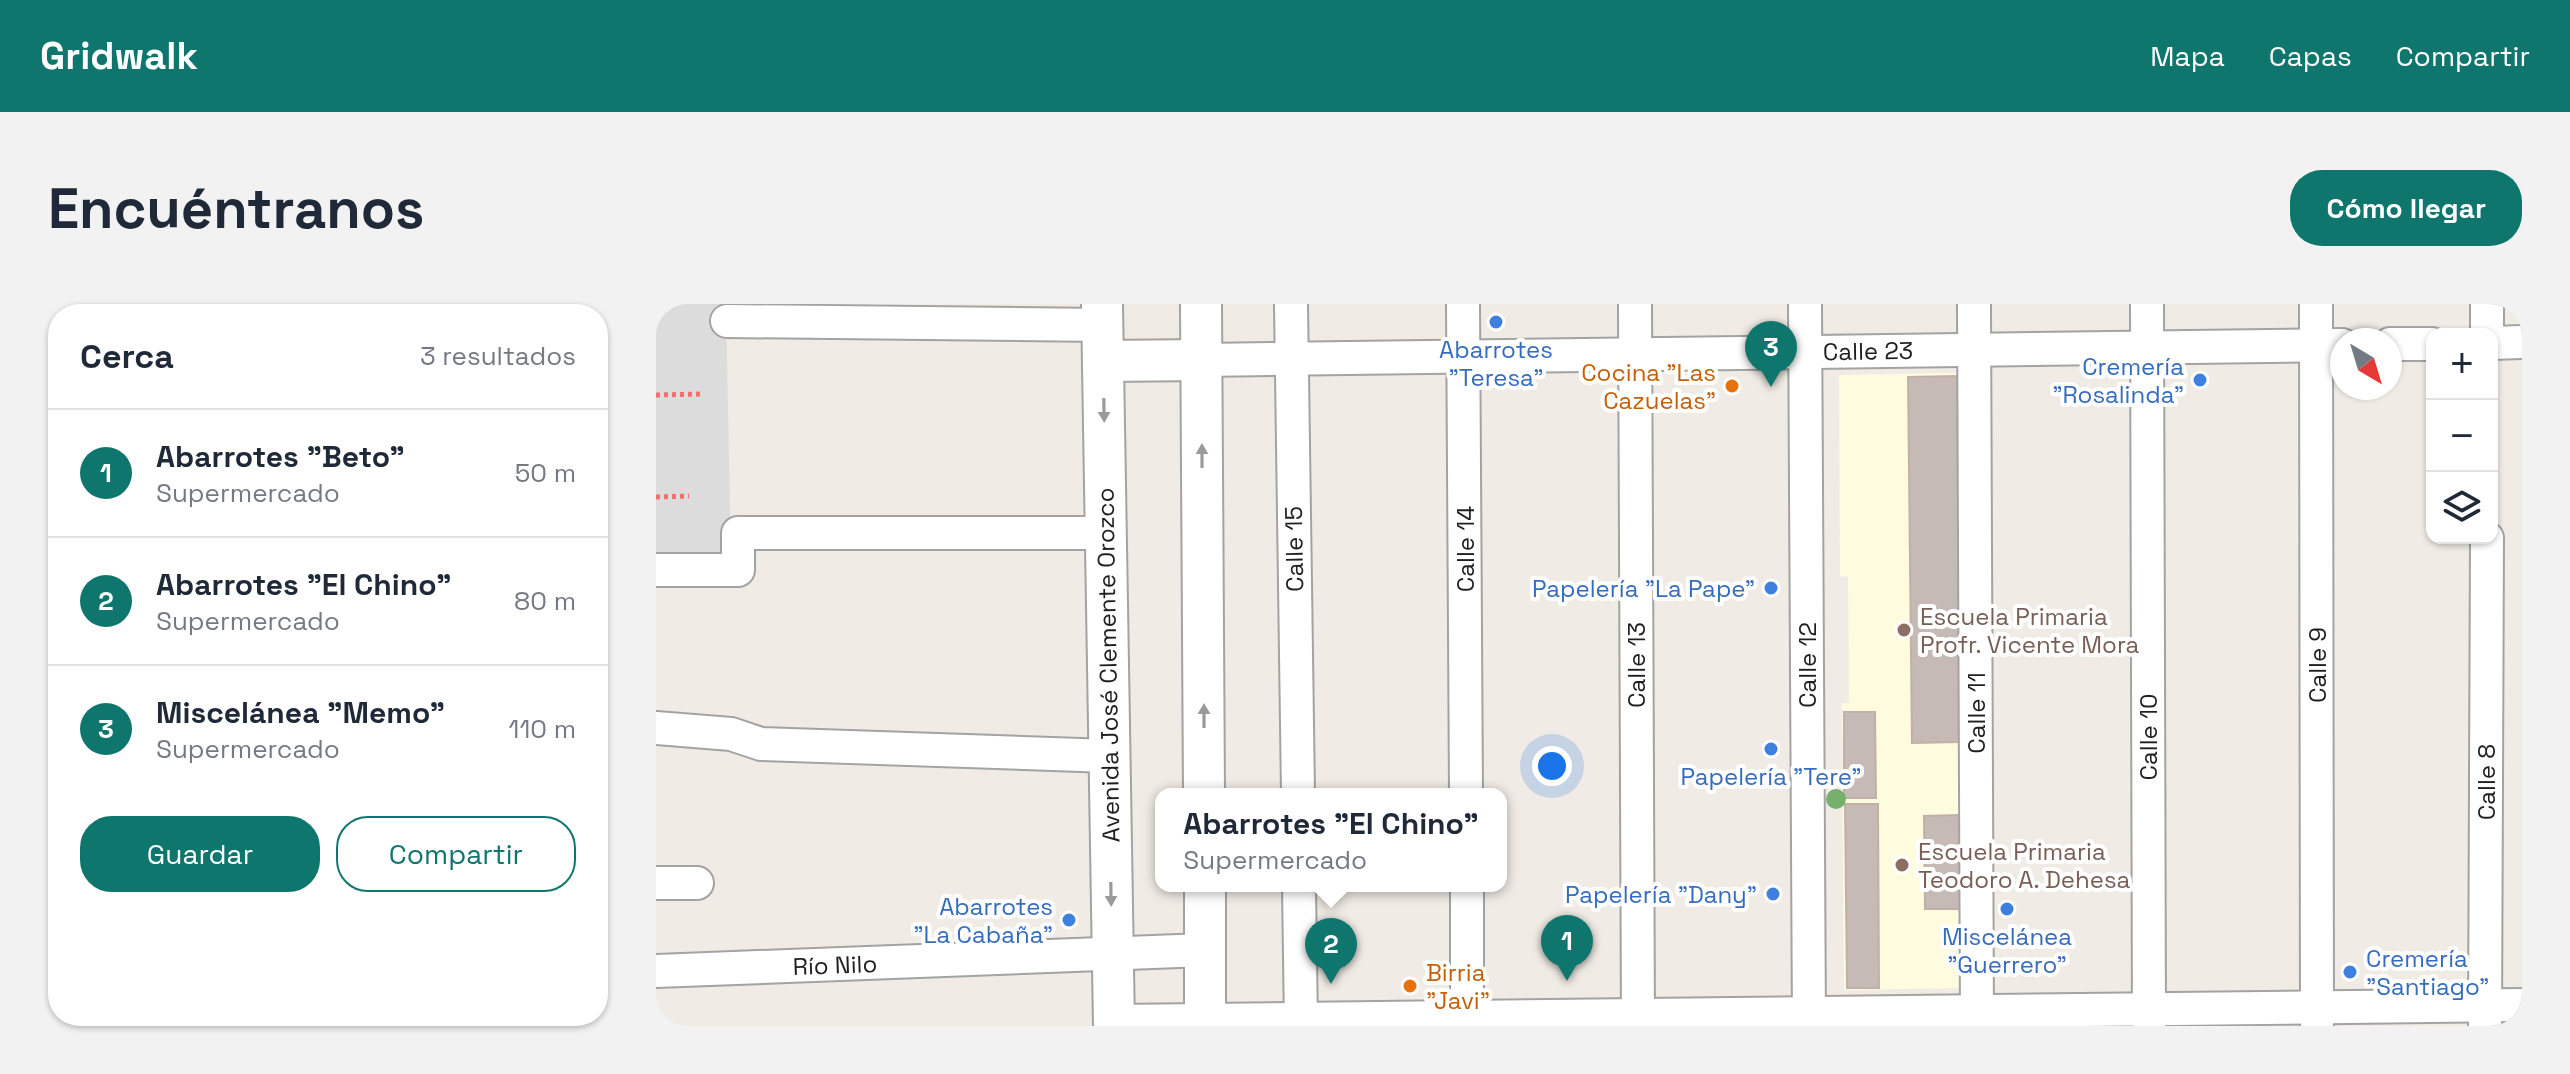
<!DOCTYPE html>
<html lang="es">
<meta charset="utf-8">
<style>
:root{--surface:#fff;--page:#f2f2f3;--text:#1f2937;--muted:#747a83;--line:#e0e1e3;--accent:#0f766e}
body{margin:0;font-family:"Space Grotesk",sans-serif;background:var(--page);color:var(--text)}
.controls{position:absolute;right:24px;top:24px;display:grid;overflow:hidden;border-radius:16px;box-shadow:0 2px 6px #0004}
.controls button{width:72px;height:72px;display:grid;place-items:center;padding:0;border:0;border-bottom:2px solid var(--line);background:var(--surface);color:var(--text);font:40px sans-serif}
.compass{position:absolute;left:1674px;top:24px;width:72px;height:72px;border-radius:50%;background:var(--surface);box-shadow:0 2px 6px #0004;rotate:142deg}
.you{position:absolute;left:896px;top:462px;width:28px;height:28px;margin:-20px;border:6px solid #fff;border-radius:50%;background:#1a73e8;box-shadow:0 0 0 12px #1a73e833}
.badge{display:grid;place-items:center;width:52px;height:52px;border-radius:50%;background:var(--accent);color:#fff;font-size:26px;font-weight:700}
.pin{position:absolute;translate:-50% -66px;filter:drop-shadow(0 2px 4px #0008)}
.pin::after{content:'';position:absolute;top:42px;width:28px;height:24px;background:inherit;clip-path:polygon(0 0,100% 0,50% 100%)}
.popup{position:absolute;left:499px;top:484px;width:352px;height:104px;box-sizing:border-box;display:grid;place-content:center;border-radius:16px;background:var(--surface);filter:drop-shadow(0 2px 6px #0005);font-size:26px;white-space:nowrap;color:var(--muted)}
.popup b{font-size:30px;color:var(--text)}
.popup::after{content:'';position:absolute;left:50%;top:100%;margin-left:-16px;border:16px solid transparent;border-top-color:var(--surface)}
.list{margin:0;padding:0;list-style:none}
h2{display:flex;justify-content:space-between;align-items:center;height:104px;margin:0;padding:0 32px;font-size:34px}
h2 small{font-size:26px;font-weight:400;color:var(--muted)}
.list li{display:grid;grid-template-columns:52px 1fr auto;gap:24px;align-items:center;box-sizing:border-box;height:128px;padding:0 32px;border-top:2px solid var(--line)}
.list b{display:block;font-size:30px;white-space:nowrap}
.list p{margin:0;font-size:26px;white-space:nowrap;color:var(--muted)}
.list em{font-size:26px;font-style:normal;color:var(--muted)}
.actions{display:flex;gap:16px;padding:24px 32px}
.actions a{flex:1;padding:18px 0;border:2px solid var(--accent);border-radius:32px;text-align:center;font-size:28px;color:var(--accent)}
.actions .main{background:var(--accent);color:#fff}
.icon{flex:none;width:44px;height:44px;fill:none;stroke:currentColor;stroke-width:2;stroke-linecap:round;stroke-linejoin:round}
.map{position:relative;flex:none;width:1866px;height:722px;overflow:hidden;border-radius:32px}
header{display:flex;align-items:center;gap:48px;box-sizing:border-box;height:112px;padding:0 40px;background:var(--accent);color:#fff}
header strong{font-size:38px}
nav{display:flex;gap:44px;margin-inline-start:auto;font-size:28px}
.intro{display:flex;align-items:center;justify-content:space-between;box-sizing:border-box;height:192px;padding:0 48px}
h1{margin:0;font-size:56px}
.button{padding:20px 36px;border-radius:32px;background:var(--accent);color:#fff;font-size:28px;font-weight:700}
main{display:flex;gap:48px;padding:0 48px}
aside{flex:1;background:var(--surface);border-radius:32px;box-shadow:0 2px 6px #0004}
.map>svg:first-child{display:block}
.residential{fill:#dddcdc}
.education{fill:#fffbdf}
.building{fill:#c5bab5;stroke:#c2b0a7;stroke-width:2}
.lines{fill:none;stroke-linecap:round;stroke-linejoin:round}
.minor-casing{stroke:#a3a3a3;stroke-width:36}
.tertiary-casing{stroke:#a3a3a3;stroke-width:44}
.path{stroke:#fb6b6f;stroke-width:5;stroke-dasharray:4 4;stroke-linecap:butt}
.minor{stroke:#fff;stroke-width:32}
.tertiary{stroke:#fff;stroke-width:40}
.tree{fill:#75b06d}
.oneway{fill:#9a9a9a}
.shop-dot{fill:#3f7fe0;stroke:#fff;stroke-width:3}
.food-dot{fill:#e8710a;stroke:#fff;stroke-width:3}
.education-dot{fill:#8d6e63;stroke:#fff;stroke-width:3}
.labels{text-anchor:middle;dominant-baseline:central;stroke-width:8;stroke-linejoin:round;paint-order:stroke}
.shop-label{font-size:24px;fill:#366cbe;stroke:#fff;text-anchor:end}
.street-label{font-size:24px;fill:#1f1f1f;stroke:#fff}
.food-label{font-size:24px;fill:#c56008;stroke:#fff;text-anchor:end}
.education-label{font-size:24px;fill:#785e54;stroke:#fff;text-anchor:start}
</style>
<header>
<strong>Gridwalk</strong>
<nav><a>Mapa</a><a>Capas</a><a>Compartir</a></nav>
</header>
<div class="intro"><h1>Encuéntranos</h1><a class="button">Cómo llegar</a></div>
<main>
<aside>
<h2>Cerca<small>3 resultados</small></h2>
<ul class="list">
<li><span class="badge">1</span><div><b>Abarrotes &quot;Beto&quot;</b><p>Supermercado</p></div><em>50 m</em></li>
<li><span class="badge">2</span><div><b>Abarrotes &quot;El Chino&quot;</b><p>Supermercado</p></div><em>80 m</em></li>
<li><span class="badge">3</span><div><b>Miscelánea &quot;Memo&quot;</b><p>Supermercado</p></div><em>110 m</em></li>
</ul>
<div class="actions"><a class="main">Guardar</a><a>Compartir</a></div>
</aside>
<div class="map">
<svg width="1866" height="722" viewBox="0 0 1866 722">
<rect width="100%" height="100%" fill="#f0ebe5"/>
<path class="residential" d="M 0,0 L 70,0 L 75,258 L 0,258 Z"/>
<path class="education" d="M 1302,69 L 1307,684 L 1188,686 L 1186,399 L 1193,399 L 1192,273 L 1184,272 L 1183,71 Z"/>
<g class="building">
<path d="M 1301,72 L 1304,438 L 1256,439 L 1252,73 Z"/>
<path d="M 1188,408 L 1219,408 L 1220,494 L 1188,494 Z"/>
<path d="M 1189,500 L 1222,500 L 1223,684 L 1191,684 Z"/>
<path d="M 1303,511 L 1304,605 L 1269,605 L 1268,512 Z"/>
</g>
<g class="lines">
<defs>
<g id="minor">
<path d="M 635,0 L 642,490"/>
<path d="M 807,0 L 810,490"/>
<path d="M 979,0 L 982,722"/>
<path d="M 1149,0 L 1153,722"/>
<path d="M 1318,0 L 1321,722"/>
<path d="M 1491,0 L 1493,722"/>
<path d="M 1660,0 L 1661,722"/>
<path d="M 71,17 L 447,21"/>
<path d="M 1831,30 L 1831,0"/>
<path d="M 1836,39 L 1866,38"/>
<path d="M 1734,40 L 1776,40"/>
<path d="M 546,56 L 1686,41"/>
<path d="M 0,266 L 82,266 L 82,229 L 450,229"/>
<path d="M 0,424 L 75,430 L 105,440 L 454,452"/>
<path d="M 0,579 L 41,579"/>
<path d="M 643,582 L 645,722"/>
<path d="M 811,582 L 811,722"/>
<path d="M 0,667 L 549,646"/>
<path d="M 458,717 L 1866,701"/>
<path d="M 1829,722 L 1831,234"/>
</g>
<g id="tertiary">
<path d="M 446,0 L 458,722"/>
<path d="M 545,0 L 548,490"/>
<path d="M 448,57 L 546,56"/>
<path d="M 549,582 L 549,722"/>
</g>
</defs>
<use href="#minor" class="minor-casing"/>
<use href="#tertiary" class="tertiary-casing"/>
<g class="path">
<path d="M 0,91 L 47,90"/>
<path d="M 0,193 L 33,192"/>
</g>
<use href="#minor" class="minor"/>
<use href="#tertiary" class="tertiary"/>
</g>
<circle class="tree" cx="1180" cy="495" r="10"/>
<defs><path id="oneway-solid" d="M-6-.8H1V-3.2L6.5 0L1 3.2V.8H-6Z" transform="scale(2)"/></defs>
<g class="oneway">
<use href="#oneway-solid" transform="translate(448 106) rotate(89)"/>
<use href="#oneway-solid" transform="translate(546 152) rotate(-90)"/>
<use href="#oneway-solid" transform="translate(548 412) rotate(-90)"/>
<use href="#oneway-solid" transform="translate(455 590) rotate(89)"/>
</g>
<g class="shop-dot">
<circle cx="840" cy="18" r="8"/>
<circle cx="1544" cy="76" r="8"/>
<circle cx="1115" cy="284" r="8"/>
<circle cx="1115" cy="445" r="8"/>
<circle cx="1117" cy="590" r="8"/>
<circle cx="1351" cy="605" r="8"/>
<circle cx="413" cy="616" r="8"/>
<circle cx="1694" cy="668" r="8"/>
</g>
<g class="food-dot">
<circle cx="1076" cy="82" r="8"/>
<circle cx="754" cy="682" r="8"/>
</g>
<g class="education-dot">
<circle cx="1248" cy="326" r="8"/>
<circle cx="1246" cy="561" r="8"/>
</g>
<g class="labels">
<g class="shop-label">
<text x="840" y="45" text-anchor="middle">Abarrotes<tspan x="840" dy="28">"Teresa"</tspan></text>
<text x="1528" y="62">Cremería<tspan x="1528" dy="28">"Rosalinda"</tspan></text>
<text x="1099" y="284">Papelería "La Pape"</text>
<text x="1115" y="472" text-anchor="middle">Papelería "Tere"</text>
<text x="1101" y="590">Papelería "Dany"</text>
<text x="397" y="602">Abarrotes<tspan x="397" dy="28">"La Cabaña"</tspan></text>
<text x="1351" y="632" text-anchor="middle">Miscelánea<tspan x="1351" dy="28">"Guerrero"</tspan></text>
<text x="1710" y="654" text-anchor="start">Cremería<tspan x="1710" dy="28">"Santiago"</tspan></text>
</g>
<g class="street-label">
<text transform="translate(1212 47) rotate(-1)">Calle 23</text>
<text transform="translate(638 245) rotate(-91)">Calle 15</text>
<text transform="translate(809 245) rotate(-90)">Calle 14</text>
<text transform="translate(452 361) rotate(-91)">Avenida José Clemente Orozco</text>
<text transform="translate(980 361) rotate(-90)">Calle 13</text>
<text transform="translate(1151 361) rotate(-90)">Calle 12</text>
<text transform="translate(1661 361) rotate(-90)">Calle 9</text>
<text transform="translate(1320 409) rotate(-90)">Calle 11</text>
<text transform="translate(1492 433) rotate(-90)">Calle 10</text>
<text transform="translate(1830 478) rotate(-90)">Calle 8</text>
<text transform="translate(179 661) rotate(-2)">Río Nilo</text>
</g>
<g class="food-label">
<text x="1060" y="68">Cocina "Las<tspan x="1060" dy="28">Cazuelas"</tspan></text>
<text x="770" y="668" text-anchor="start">Birria<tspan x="770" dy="28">"Javi"</tspan></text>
</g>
<g class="education-label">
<text x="1264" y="312">Escuela Primaria<tspan x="1264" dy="28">Profr. Vicente Mora</tspan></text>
<text x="1262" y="547">Escuela Primaria<tspan x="1262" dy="28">Teodoro A. Dehesa</tspan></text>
</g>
</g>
</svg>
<div class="controls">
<button>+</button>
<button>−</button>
<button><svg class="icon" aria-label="layers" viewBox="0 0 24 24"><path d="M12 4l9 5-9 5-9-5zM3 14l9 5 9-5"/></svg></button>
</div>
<svg class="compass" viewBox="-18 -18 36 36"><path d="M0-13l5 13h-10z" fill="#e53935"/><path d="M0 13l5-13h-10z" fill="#747a83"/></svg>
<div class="you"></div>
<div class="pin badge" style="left:911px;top:677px">1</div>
<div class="pin badge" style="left:675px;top:680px">2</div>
<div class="popup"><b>Abarrotes &quot;El Chino&quot;</b>Supermercado</div>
<div class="pin badge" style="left:1115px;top:83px">3</div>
</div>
</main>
